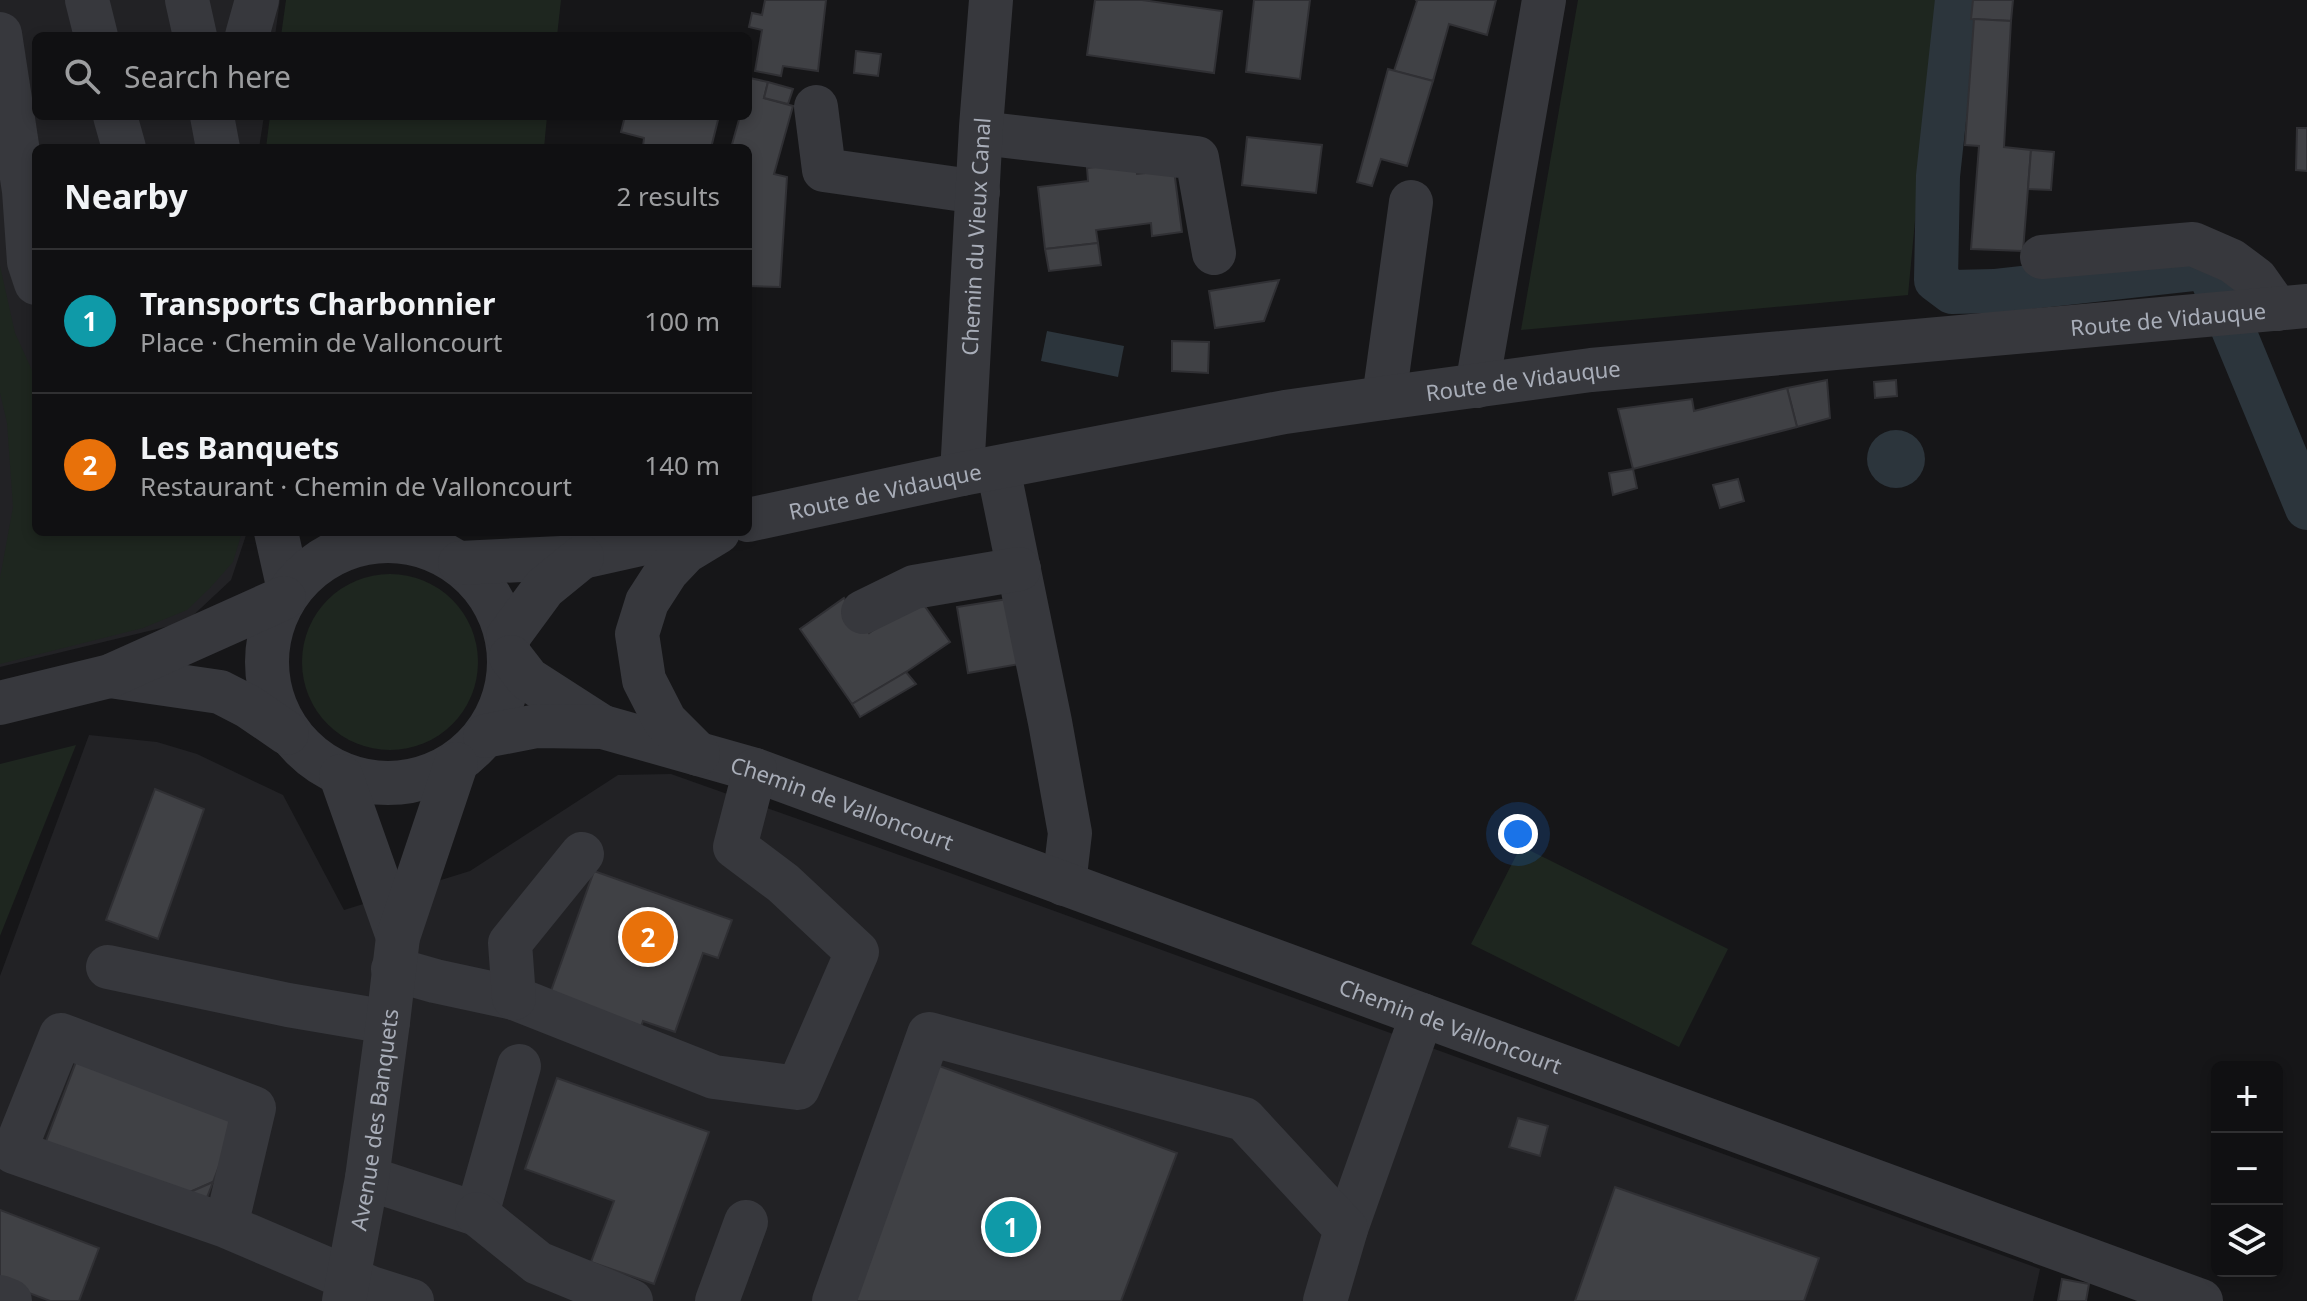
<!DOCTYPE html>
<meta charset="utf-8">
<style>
:root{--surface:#101012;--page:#19191b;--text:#f1f3f6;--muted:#9c9d9f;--line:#303032;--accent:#0b8043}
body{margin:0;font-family:"Noto Sans",sans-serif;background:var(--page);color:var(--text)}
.controls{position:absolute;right:24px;bottom:24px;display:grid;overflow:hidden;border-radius:12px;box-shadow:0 4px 12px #0003}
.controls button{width:72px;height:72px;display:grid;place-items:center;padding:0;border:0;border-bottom:2px solid var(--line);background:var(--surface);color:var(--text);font:40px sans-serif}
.you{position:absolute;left:1518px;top:834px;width:28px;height:28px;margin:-20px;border:6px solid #fff;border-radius:50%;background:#1a73e8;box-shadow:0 0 0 12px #1a73e833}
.badge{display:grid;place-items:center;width:52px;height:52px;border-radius:50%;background:var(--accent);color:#fff;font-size:26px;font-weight:700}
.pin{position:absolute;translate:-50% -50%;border:4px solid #fff;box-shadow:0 2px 8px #0006}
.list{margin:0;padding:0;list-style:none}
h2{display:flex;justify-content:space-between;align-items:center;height:104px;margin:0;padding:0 32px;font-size:34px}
h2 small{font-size:26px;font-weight:400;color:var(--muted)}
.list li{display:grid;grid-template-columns:52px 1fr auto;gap:24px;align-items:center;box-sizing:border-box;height:144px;padding:0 32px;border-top:2px solid var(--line)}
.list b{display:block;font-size:30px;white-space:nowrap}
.list p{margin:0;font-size:26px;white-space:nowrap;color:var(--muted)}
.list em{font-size:26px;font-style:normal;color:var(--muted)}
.icon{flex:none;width:44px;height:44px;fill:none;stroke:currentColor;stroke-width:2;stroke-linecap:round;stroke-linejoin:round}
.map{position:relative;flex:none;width:2307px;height:1301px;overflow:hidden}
.search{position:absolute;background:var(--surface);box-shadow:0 4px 12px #0003;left:32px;top:32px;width:720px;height:88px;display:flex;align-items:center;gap:20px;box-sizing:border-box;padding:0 28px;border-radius:12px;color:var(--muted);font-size:30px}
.panel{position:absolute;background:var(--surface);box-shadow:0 4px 12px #0003;left:32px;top:144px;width:720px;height:392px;border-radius:12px}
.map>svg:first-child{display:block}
.built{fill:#222225}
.green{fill:#1e261f}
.water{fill:#2c353c}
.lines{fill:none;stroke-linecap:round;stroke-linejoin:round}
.canal{stroke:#2c353c;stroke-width:44}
.building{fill:#404145;stroke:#303034;stroke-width:2}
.minor{stroke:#37383d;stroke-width:44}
.labels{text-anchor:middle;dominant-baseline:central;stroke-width:6;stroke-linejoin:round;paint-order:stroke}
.street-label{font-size:22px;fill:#a8adb8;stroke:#111113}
</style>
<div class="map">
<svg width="2307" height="1301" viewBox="0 0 2307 1301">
<rect width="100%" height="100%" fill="#161618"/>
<g class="built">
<path d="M 0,0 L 280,0 L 275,36 L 36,36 L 36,116 L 264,116 L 259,148 L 36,148 L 36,532 L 247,532 L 231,580 L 186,622 L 0,667 Z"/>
<path d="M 89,735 L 157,742 L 197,754 L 283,795 L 344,910 L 470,871 L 618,775 L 671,774 L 950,873 L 2040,1269 L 2033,1301 L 0,1301 L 0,976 Z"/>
</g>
<g class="green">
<path d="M 286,0 L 561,0 L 557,36 L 281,36 Z"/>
<path d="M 1578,0 L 1936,0 L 1908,295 L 1521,330 Z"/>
<path d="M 270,116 L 547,116 L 544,148 L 266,148 Z"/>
<path d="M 0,266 L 15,333 L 36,379 L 36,532 L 242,532 L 233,562 L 210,588 L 187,610 L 143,628 L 0,664 L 0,578 L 13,507 L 7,423 L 0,393 Z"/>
<circle cx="390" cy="662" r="88"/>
<path d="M 76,745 L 0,936 L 0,764 Z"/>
<path d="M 1521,846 L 1728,949 L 1679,1047 L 1471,944 Z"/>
</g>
<g class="water">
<path d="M 1047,331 L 1124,346 L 1118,377 L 1041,361 Z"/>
<circle cx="1896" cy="459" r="29"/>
</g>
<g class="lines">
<path class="canal" d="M 1957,0 L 1938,176 L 1936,280 L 1952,292 L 1994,291 L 2204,268 L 2211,276 L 2307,508"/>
</g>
<g class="building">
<path d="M 765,0 L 826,0 L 818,71 L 783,66 L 781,76 L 755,71 L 762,30 L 749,27 L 752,13 L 762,15 Z"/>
<path d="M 1095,0 L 1142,0 L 1222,11 L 1214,73 L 1087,55 Z"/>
<path d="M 1254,0 L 1310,0 L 1300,79 L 1246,72 Z"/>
<path d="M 1416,0 L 1496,0 L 1487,35 L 1449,24 L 1433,81 L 1394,71 L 1417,1 Z"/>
<path d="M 1973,0 L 2013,0 L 2011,21 L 1971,19 Z"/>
<path d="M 1974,19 L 2011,21 L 2004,147 L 2031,150 L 2023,251 L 1971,249 L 1979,146 L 1965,145 Z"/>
<path d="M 856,51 L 881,54 L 878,76 L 854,73 Z"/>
<path d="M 1388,69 L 1433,81 L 1407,166 L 1381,159 L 1372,186 L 1357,182 Z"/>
<path d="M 750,78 L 768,82 L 764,98 L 793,106 L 774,174 L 787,177 L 780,287 L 748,286 L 748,194 L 751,156 L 748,155 L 748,148 L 731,148 L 740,116 L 748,116 L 748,87 Z"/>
<path d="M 768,82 L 793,89 L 788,104 L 764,98 Z"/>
<path d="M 625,116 L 719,116 L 711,148 L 643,147 L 644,138 L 621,132 Z"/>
<path d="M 2297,128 L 2307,128 L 2307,171 L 2296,170 Z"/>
<path d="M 1247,137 L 1322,145 L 1316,193 L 1242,185 Z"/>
<path d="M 2031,150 L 2054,152 L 2051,190 L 2028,189 Z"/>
<path d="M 1136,162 L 1137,174 L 1174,170 L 1182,232 L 1152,236 L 1151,223 L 1096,230 L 1098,243 L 1045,249 L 1038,187 L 1088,181 L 1087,168 Z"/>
<path d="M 1098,243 L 1101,265 L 1049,271 L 1045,249 Z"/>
<path d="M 1279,280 L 1264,321 L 1215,328 L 1209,291 Z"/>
<path d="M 1172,341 L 1209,342 L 1208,373 L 1172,371 Z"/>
<path d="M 1827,380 L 1830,418 L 1797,427 L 1787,388 Z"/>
<path d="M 1896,380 L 1897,396 L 1875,398 L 1874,382 Z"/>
<path d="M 1787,388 L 1797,427 L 1633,469 L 1618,409 L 1692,399 L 1694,411 Z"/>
<path d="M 1633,469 L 1637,488 L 1613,495 L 1609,473 Z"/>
<path d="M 1738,479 L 1744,501 L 1720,508 L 1713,485 Z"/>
<path d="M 844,598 L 869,633 L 919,598 L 950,642 L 906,672 L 852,704 L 800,629 Z"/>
<path d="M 1014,598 L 1025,663 L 968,673 L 957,607 Z"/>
<path d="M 906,672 L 916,684 L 860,717 L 852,704 Z"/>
<path d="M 155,789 L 204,809 L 158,939 L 106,920 Z"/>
<path d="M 594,871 L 732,920 L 718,958 L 703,953 L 675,1032 L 643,1021 L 638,1035 L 551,991 Z"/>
<path d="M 79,1054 L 238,1116 L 213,1182 L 181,1196 L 45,1144 Z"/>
<path d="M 934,1064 L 1177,1153 L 1121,1301 L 845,1301 Z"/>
<path d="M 557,1078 L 709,1132 L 654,1284 L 591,1262 L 614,1201 L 525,1169 Z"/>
<path d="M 1518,1118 L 1548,1126 L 1540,1156 L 1509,1147 Z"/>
<path d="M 213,1182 L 204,1205 L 181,1196 Z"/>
<path d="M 1615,1187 L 1819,1258 L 1804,1301 L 1575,1301 Z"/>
<path d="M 0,1210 L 99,1248 L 79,1301 L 50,1301 L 0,1282 Z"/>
<path d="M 2062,1279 L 2089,1284 L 2086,1301 L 2058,1301 Z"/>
</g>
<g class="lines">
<g class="minor">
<path d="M 87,0 L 96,36"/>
<path d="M 187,0 L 195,36"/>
<path d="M 0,34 L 24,191 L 29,262 L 36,283"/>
<path d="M 247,36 L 257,0"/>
<path d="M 816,107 L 824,170 L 978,192"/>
<path d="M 115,116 L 124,148"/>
<path d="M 212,116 L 218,148"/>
<path d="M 981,133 L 1197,158 L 1214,253"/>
<path d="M 2042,257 L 2193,244 L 2232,261 L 2256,279 L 2277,309"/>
<path d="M 1477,386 L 1544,0"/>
<path d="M 1384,398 L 1411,202"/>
<path d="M 998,468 L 1050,722 L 1070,833 L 1064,884"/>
<path id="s1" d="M 962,474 L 981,127 L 991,0"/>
<path id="s2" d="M 748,520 L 962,474 L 1285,412 L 1384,398 L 1591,370 L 2307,306"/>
<path d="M 276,532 L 289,590"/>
<circle cx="388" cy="662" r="121"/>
<path d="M 460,563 L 582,557 L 694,532"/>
<path d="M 863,612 L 914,587 L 1019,569"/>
<path d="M 508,637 L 544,588 L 582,557"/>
<path d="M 511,657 L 528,679 L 601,726"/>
<path d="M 110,676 L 220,692 L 249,707 L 287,733"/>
<path d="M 0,703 L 110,676 L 284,598"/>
<path id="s3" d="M 485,736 L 537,726 L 603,727 L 755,770 L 2201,1301"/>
<path d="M 698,754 L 665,721 L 644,680 L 637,634 L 647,602 L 667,571 L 685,552 L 718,532"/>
<path d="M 341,776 L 398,937"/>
<path d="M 108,967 L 288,1005 L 388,1022"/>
<path d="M 393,969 L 435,981 L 514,998 L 714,1077 L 798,1088 L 857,952 L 783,883 L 735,847 L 755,770"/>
<path d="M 514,998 L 510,943 L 582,854"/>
<path d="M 367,1178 L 477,1214 L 519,1066"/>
<path d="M 477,1214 L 538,1263 L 631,1301"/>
<path d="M 226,1226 L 14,1152 L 61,1035 L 254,1108 L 226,1226 L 371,1288 L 412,1301"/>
<path d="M 1346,1229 L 1422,1015"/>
<path d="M 0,1297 L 10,1301"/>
<path id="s4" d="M 344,1301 L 367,1178 L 388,1022 L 398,937 L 456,764"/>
<path d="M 717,1301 L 746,1222"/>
<path d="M 834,1301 L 929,1034 L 1244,1119 L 1346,1229 L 1325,1301"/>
</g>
</g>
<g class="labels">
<g class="street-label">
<text stroke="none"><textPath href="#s1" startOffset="238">Chemin du Vieux Canal</textPath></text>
<text stroke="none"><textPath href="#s2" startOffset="1436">Route de Vidauque</textPath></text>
<text stroke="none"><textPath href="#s2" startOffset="788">Route de Vidauque</textPath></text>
<text stroke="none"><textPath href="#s2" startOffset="140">Route de Vidauque</textPath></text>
<text stroke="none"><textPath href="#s3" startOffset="370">Chemin de Valloncourt</textPath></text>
<text stroke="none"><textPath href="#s3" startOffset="1018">Chemin de Valloncourt</textPath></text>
<text stroke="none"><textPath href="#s4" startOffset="184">Avenue des Banquets</textPath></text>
</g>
</g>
</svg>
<div class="controls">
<button>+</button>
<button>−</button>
<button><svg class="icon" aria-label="layers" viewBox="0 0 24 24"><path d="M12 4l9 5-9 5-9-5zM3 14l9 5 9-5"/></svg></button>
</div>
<div class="you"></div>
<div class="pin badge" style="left:1011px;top:1227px;background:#0f9aa8">1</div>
<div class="pin badge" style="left:648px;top:937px;background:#e8710a">2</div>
<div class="search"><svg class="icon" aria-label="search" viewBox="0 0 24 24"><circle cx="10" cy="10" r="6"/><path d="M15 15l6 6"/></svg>Search here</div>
<section class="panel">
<h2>Nearby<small>2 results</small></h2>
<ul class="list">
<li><span class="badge" style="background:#0f9aa8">1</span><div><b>Transports Charbonnier</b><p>Place · Chemin de Valloncourt</p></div><em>100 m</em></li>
<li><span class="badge" style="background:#e8710a">2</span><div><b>Les Banquets</b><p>Restaurant · Chemin de Valloncourt</p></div><em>140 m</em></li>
</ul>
</section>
</div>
